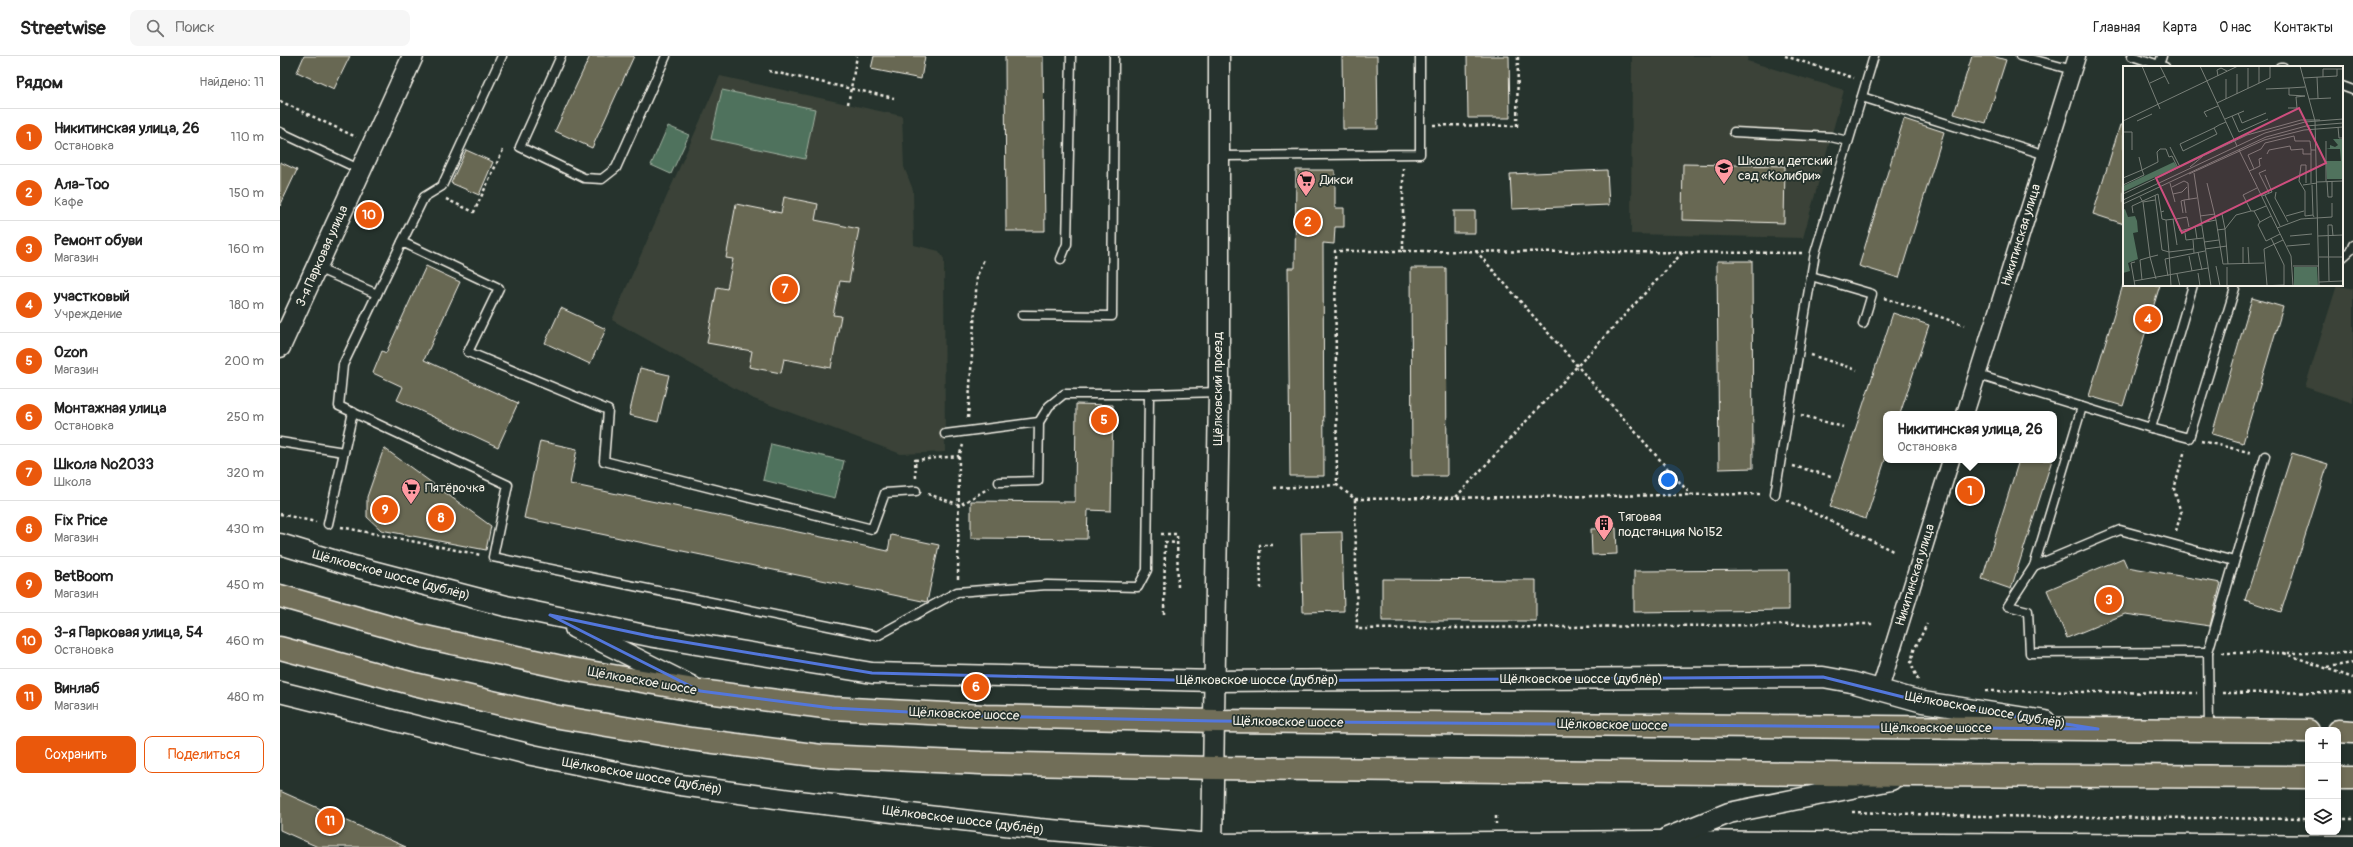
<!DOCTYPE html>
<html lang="ru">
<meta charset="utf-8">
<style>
:root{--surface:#fff;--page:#f6f6f6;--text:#222;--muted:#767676;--line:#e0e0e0;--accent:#ea580c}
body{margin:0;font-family:Pangolin,sans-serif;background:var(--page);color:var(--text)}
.controls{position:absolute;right:12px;bottom:12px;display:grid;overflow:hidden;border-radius:8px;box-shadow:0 2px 6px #0003}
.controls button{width:36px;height:36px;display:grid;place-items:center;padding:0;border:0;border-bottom:1px solid var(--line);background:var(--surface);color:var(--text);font:20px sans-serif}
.you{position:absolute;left:1388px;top:424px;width:14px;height:14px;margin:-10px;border:3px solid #fff;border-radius:50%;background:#1a73e8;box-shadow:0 0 0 6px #1a73e833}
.badge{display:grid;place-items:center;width:26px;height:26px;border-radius:50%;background:var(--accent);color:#fff;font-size:13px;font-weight:700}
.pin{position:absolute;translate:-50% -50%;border:2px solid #fff;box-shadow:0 1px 4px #0006}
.popup{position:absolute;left:1603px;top:355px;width:174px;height:52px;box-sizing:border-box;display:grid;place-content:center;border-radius:8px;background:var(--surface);filter:drop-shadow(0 1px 3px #0005);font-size:13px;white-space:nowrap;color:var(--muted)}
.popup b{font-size:15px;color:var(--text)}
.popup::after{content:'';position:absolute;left:50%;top:100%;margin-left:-8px;border:8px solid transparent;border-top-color:var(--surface)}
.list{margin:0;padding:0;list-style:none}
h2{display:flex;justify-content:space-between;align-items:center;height:52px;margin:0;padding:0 16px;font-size:17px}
h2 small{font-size:13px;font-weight:400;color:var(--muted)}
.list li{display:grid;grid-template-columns:26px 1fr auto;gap:12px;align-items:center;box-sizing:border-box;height:56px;padding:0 16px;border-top:1px solid var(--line)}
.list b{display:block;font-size:15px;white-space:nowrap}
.list p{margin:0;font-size:13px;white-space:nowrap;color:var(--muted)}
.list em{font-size:13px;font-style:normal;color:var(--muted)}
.actions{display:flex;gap:8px;padding:12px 16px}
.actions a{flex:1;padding:9px 0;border:1px solid var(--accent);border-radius:8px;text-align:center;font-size:14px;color:var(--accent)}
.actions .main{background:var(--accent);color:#fff}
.icon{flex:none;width:22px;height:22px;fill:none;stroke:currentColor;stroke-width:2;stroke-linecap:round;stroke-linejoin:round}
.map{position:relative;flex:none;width:2073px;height:791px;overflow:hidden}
header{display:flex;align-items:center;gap:24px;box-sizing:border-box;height:56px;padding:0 20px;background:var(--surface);border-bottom:1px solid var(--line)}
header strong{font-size:19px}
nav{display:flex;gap:22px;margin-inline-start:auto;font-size:14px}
.search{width:280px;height:36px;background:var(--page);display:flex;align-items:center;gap:10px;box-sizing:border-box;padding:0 14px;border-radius:8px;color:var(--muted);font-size:15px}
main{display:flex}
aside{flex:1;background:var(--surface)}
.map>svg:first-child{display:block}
.built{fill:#3a4338}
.green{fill:#50725d;stroke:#a2b2a2}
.building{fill:#686853;stroke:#f4f1e8}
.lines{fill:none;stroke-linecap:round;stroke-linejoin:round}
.service-casing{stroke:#f4f1e8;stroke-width:11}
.minor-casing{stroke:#f4f1e8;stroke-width:19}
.tertiary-casing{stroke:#f4f1e8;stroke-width:23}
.primary-casing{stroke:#f4f1e8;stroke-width:25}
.path{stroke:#f4f1e8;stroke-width:2.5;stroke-dasharray:3 3;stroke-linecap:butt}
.service{stroke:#26332d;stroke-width:8}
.minor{stroke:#26332d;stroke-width:16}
.tertiary{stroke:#26332d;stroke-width:20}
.primary{stroke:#716e59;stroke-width:22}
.marked{fill:none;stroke:#5377dc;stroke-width:3;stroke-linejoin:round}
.labels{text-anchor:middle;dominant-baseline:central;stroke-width:3.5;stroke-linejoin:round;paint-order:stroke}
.poi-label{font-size:13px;fill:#f4f1e8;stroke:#26332d;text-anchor:start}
.street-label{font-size:13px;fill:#f4f1e8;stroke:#26332d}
.inset-road{fill:none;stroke:#787f78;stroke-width:1}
.view{fill:#ce4e7e;fill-opacity:0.15;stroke:#ce4e7e;stroke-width:2}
.inset-edge{fill:none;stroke:#f4f1e8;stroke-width:2}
</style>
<header>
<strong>Streetwise</strong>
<div class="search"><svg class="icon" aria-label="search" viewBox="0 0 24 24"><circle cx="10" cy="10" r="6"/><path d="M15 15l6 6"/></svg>Поиск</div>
<nav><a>Главная</a><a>Карта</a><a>О нас</a><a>Контакты</a></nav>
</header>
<main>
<aside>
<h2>Рядом<small>Найдено: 11</small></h2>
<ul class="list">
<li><span class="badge">1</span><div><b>Никитинская улица, 26</b><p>Остановка</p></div><em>110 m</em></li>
<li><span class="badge">2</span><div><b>Ала-Тоо</b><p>Кафе</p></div><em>150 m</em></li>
<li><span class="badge">3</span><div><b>Ремонт обуви</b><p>Магазин</p></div><em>160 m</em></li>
<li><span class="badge">4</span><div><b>участковый</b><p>Учреждение</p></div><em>180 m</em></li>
<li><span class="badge">5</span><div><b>Ozon</b><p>Магазин</p></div><em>200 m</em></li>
<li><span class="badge">6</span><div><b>Монтажная улица</b><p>Остановка</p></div><em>250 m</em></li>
<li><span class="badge">7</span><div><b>Школа №2033</b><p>Школа</p></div><em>320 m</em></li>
<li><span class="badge">8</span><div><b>Fix Price</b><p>Магазин</p></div><em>430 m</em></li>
<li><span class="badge">9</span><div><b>BetBoom</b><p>Магазин</p></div><em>450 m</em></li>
<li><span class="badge">10</span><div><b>3-я Парковая улица, 54</b><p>Остановка</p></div><em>460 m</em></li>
<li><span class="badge">11</span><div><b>Винлаб</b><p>Магазин</p></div><em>480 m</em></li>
</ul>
<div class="actions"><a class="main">Сохранить</a><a>Поделиться</a></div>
</aside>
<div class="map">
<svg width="2073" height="791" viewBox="0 0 2073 791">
<rect width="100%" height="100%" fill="#26332d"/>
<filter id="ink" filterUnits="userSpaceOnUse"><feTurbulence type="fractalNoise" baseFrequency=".025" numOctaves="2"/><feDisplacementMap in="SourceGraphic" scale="8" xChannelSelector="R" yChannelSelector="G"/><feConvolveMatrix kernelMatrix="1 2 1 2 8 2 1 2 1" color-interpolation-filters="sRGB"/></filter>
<g filter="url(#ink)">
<g class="built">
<path d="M 1352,0 L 1468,0 L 1467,5 L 1564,34 L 1523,182 L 1351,178 Z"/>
<path d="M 440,20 L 622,60 L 624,111 L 633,134 L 634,189 L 659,195 L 664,203 L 665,396 L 621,398 L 474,343 L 332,264 Z"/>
<path d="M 2057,229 L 2073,233 L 2073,347 L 2025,331 Z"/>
</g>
<g class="green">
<path d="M 442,34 L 535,53 L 525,103 L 431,83 Z"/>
<path d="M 388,70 L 409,79 L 391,118 L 371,109 Z"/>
<path d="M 491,388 L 564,405 L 555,442 L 483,424 Z"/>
</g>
<g class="building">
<path d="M 24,0 L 70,0 L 54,33 L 17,16 Z"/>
<path d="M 310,0 L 354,0 L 312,92 L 275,75 Z"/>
<path d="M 594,0 L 645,0 L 641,23 L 591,13 Z"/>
<path d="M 725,0 L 763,0 L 765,175 L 726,175 Z"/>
<path d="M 1062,0 L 1097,0 L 1098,73 L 1063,73 Z"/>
<path d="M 1187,0 L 1229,0 L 1230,62 L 1188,62 Z"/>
<path d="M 1692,0 L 1712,0 L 1726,4 L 1706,67 L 1674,58 Z"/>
<path d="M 1624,63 L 1664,76 L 1619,222 L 1579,210 Z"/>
<path d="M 1840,69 L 1844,69 L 1844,168 L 1813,158 Z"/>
<path d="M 186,94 L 213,106 L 199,139 L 171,127 Z"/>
<path d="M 0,106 L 17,114 L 0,150 Z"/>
<path d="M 1403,108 L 1505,110 L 1504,167 L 1402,164 Z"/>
<path d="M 1016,114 L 1055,114 L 1055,152 L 1064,152 L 1064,171 L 1055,171 L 1054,188 L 1043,187 L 1044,420 L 1010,420 L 1008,212 L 1015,212 Z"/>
<path d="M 1327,114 L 1329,149 L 1232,153 L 1230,118 Z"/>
<path d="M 504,141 L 538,148 L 535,164 L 579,173 L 569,226 L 560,225 L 553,259 L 561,260 L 551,312 L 504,303 L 501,317 L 469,311 L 472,295 L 427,287 L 437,231 L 447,233 L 453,203 L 446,202 L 456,148 L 501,157 Z"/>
<rect x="1174" y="155" width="21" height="22"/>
<path d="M 1437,205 L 1472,205 L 1473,412 L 1439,413 Z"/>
<path d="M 146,210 L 180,226 L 144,304 L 238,347 L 218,391 L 117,344 L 123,331 L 93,317 L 102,295 L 106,297 Z"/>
<path d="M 1131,212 L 1166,212 L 1167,420 L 1132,420 Z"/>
<path d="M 1843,229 L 1880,229 L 1843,350 L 1809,340 Z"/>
<path d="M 1972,242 L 2003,251 L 1963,387 L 1932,378 Z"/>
<path d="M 281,252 L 326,273 L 310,308 L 265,287 Z"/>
<path d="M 1613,257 L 1649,269 L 1620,358 L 1606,358 L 1606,401 L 1586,463 L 1550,451 Z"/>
<path d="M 360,312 L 389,319 L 378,366 L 349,359 Z"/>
<path d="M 796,348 L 833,349 L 831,455 L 808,454 L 807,483 L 691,482 L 691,445 L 795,446 Z"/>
<path d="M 260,385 L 297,393 L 290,428 L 608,495 L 611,479 L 659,489 L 647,546 L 244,462 Z"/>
<path d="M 104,392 L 211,470 L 206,494 L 101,474 L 87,461 L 87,441 Z"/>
<path d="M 2012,397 L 2048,408 L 2001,556 L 1965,544 Z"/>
<path d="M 1739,404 L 1772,404 L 1731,533 L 1702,523 Z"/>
<path d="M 1336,472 L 1337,498 L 1312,499 L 1311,473 Z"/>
<path d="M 1062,476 L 1064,555 L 1023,556 L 1021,477 Z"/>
<path d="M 1843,502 L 1847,511 L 1941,527 L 1930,570 L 1845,558 L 1787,582 L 1767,534 Z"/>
<path d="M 1509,514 L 1509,554 L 1354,556 L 1354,515 Z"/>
<path d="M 1102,523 L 1256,524 L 1256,565 L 1102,565 Z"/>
<path d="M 0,735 L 126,791 L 38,791 L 0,774 Z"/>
</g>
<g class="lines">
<defs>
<g id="service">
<path d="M 281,0 L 240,91 L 304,122 L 322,123 L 336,112 L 386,0"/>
<path d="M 1740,0 L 1793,14"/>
<path d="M 1852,0 L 1885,11"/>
<path d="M 1879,9 L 1882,0"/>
<path d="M 2000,11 L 2003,11"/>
<path d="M 2062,30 L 2073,34"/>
<path d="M 1582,41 L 1766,99"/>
<path d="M 0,76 L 81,114"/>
<path d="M 1454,76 L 1551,81 L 1568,85"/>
<path d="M 940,100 L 1140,98 L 1140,0"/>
<path d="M 122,186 L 144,141 L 162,130 L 222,0"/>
<path d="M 2062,202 L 2071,194 L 2073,189"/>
<path d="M 781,203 L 787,188 L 791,0"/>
<path d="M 37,212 L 97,238 L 63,309 L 59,350 L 228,429 L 213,501 L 597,580 L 677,536 L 767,529 L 858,531 L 867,514 L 869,338 L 939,336"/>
<path d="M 1531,220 L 1592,238 L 1583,268"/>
<path d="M 97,238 L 122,186 L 219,232 L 188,296 L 328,354 L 324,405 L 592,473 L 605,437 L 636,435"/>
<path d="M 742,259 L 832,260 L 834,0"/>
<path d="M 1698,319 L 1871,372 L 1913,229"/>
<path d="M 1802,351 L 1754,510 L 1728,550 L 1748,555 L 1750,597 L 1928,596"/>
<path d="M 1871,372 L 1909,382 L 1956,229"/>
<path d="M 665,378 L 759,366"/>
<path d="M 0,386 L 64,396"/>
<path d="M 719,426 L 758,425 L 759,366 L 769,350 L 784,338 L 869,338"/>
<path d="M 1495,438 L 1535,197 L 1594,0"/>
<path d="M 48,468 L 73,356"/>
<path d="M 1754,510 L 1840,474 L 1954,505"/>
<path d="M 1929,673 L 1928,596 L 1985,400"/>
</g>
<g id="minor">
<path d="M 1685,358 L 1797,0"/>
<path d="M 1600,633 L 1671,404"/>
</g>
<g id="tertiary">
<path d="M 0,291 L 133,0"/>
<path d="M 0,488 L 69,509 L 226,550 L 374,581 L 592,617 L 936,625 L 1543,621 L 1571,626 L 1643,646 L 1765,665"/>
<path d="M 295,572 L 411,630"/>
<path d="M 0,636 L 252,699 L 394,728 L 510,744 L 759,773 L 932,788 L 1378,785 L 2073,790"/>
<path d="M 1387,782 L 1449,757 L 1611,724"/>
<path d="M 932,791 L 939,336 L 939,0"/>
</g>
<g id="primary">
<path d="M 0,540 L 141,580 L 286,612 L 420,635 L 552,652 L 705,660 L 935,665 L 2028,675"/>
<path d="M 0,592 L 134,628 L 273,660 L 411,683 L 541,700 L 701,707 L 933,712 L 1633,719 L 2028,721"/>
<path d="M 2058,675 L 2073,676"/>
<path d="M 2058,722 L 2073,722"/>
</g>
</defs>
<use href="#service" class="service-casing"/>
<use href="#minor" class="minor-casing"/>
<use href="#tertiary" class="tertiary-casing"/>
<use href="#primary" class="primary-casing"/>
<g class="path">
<path d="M 1505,0 L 1574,22"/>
<path d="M 489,15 L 614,42"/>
<path d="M 0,45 L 76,81"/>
<path d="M 568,48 L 577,0"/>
<path d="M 1153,69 L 1237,70 L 1238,0"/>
<path d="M 1123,112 L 1123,195 L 1055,195 L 1057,429 L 1075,443 L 1077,573 L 1593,568"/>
<path d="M 166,143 L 194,156 L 224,92"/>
<path d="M 1123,195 L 1523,197"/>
<path d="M 1196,195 L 1411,439"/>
<path d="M 1604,242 L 1684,269"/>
<path d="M 1531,299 L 1577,314"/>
<path d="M 1521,359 L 1563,371"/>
<path d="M 688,362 L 697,220 L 704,203"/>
<path d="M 1921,385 L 1973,397"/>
<path d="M 1513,410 L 1551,420"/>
<path d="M 636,422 L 635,404 L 679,400"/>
<path d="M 994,432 L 1057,429"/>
<path d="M 648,438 L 680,449 L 709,432"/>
<path d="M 1176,441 L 1403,196"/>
<path d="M 1075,443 L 1483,438"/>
<path d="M 1507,444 L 1615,496"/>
<path d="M 0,458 L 36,466"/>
<path d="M 61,471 L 201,499"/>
<path d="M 1896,475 L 1901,457 L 1894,433 L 1905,394"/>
<path d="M 881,478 L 897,478 L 898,533"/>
<path d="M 678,523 L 679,400 L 683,389"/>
<path d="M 981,533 L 980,489 L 996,489"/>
<path d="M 884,558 L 885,486 L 897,487"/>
<path d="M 1942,597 L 2073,597"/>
<path d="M 2004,597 L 2073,622"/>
<path d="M 2047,611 L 2073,607"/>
<path d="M 1638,624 L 1631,607 L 1634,594 L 1647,568"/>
<path d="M 1706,635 L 1917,637"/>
<path d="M 1942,637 L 2073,636"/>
<path d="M 1572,756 L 1695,760 L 2028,763"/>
<path d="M 1216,760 L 1216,768"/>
<path d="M 2058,763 L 2073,763"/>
</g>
<use href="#service" class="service"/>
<use href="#minor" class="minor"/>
<use href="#tertiary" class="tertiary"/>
<use href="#primary" class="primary"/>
</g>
</g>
<path class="marked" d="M 270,559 L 374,581 L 592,617 L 936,625 L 1543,621 L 1643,646 L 1818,673 L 935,665 L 705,660 L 552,652 L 420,635 Z"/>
<defs>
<symbol id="school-pin" viewBox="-11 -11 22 30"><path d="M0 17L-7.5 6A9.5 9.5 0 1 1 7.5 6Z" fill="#ff9aa2" stroke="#26332d"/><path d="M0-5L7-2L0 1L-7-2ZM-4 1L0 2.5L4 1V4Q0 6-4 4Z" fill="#111"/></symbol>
<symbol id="supermarket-pin" viewBox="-11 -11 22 30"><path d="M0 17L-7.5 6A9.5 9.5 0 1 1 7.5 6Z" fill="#ff9aa2" stroke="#26332d"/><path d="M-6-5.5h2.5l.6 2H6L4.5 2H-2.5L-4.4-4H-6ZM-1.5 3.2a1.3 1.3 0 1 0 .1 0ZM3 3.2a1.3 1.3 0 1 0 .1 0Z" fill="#111"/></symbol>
<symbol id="building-pin" viewBox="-11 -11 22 30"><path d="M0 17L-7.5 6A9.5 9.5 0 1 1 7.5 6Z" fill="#ff9aa2" stroke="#26332d"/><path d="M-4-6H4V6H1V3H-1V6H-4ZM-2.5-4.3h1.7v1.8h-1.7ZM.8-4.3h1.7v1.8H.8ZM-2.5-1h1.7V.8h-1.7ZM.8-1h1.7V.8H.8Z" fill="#111"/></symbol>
</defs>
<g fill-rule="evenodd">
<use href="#school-pin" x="1433" y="101" width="22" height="30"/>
<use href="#supermarket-pin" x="1015" y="113" width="22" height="30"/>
<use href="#supermarket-pin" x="120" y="421" width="22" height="30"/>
<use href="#building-pin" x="1313" y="457" width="22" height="30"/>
</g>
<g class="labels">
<g class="poi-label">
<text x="1458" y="105">Школа и детский<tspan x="1458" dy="15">сад «Колибри»</tspan></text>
<text x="1040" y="124">Дикси</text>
<text x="145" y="432">Пятёрочка</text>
<text x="1338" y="461">Тяговая<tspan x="1338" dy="15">подстанция №152</tspan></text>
</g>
<g class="street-label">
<text transform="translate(1741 179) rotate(-73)">Никитинская улица</text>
<text transform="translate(42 200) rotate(-66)">3-я Парковая улица</text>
<text transform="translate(938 333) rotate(-90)">Щёлковский проезд</text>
<text transform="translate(111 519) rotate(15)">Щёлковское шоссе (дублёр)</text>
<text transform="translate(1635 519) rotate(-73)">Никитинская улица</text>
<text x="1301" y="623">Щёлковское шоссе (дублёр)</text>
<text x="977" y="624">Щёлковское шоссе (дублёр)</text>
<text transform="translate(362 625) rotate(10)">Щёлковское шоссе</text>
<text transform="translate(1705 654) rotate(10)">Щёлковское шоссе (дублёр)</text>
<text transform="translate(684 658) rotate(2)">Щёлковское шоссе</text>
<text transform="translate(1008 666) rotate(1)">Щёлковское шоссе</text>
<text transform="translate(1332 669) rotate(1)">Щёлковское шоссе</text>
<text x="1656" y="672">Щёлковское шоссе</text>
<text transform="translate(362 720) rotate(10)">Щёлковское шоссе (дублёр)</text>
<text transform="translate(683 764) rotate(7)">Щёлковское шоссе (дублёр)</text>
</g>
</g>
<g transform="translate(1843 10)">
<rect width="220" height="220" fill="#26332d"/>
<path d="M 210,73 L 220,73 L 220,113 L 204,113 L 203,95 L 218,95 L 217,83 L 203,83 L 207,82 L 207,79 L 212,81 L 215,79 ZM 51,96 L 54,101 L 0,126 L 0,120 ZM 2,143 L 5,151 L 12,150 L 14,155 L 15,166 L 10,167 L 15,193 L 5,197 L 7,205 L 0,207 L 0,144 ZM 171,201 L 194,201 L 195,220 L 171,220 Z" fill="#50725d"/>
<path class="inset-road" d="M 19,0 L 37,43M 37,0 L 46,18M 77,0 L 114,80M 177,0 L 192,55M 114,8 L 114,28M 95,10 L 94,4 L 98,2 L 104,5M 194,11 L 195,32M 200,11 L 200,3 L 214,3M 180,12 L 214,10 L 214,3 L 220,3M 103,13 L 103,33M 27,17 L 42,10M 136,17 L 136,0M 125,22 L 125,2M 143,23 L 166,22M 182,30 L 166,29 L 166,22 L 182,21M 186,33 L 208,32M 94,37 L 147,12 L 147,0M 165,42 L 174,42 L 173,31 L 182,30M 115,47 L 119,57 L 143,47M 109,50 L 116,66 L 145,53M 84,51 L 81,46 L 95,40M 102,53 L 121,45M 0,55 L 115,0M 14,55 L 29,48M 192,55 L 196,220M 215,61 L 216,72 L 220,72M 91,62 L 94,68 L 60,85 L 57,78 L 91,62 L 96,59 L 103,56M 0,66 L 9,66 L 9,84M 203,75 L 203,115M 47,81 L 57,101M 116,84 L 168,190 L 170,220M 144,88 L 146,84 L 167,80 L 168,84 L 180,83 L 180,88 L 188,88 L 188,84M 67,101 L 80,90M 131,103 L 137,100 L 136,93 L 139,92M 143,104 L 136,107 L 146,127M 126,105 L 131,103 L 125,89 L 138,83 L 142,77 L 171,70 L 172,75 L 187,75 L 188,84 L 193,84M 71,107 L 88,220M 66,108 L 141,74 L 181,64 L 220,61M 0,112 L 19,104 L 16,91M 204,115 L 205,131 L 209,131 L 209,115M 194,116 L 220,115M 47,117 L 52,136M 84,117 L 93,154M 183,117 L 183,99 L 178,99 L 176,115 L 182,125 L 182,150 L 190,149 L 191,151M 188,117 L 188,88M 0,119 L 21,109 L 19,104 L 35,96 L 34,86 L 37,83 L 43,83 L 46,91 L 49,90 L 55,102M 180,119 L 194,117M 189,119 L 190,149M 49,121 L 61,115 L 65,117 L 66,134M 134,122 L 120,129 L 128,145 L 131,145 L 137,156 L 135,159 L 143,175 L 157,168M 153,126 L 152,132 L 165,156M 0,128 L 124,69 L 178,54 L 197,54M 50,128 L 59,126 L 64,121M 32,129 L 39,184 L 46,186 L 43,154 L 51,153M 142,129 L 157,160M 139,130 L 149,126 L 142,109M 17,131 L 20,136 L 27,191 L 35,189M 0,134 L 142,67 L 182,56 L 220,53M 20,136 L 32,134M 0,138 L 143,71 L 183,60 L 220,57M 41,145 L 38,146 L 39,153 L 43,154M 131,145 L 143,140M 10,147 L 9,140 L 35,128 L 38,146M 60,147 L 58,135 L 61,134M 63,147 L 61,134 L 74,132M 77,150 L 92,148M 163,150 L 181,145M 50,153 L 54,179M 137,156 L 148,150M 78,157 L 93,154 L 100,198 L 141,197M 72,160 L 74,173M 66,161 L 64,151 L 53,153 L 57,165 L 79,159M 154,162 L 178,153 L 209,151 L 209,137M 94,164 L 102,163 L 99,148M 62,167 L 63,174 L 80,172M 167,170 L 189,168M 195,170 L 220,169M 70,174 L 71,187M 81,176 L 96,174M 164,180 L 187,178M 120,181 L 120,198M 125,181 L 126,198M 82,183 L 104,180M 75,186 L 79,204M 66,190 L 69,205M 196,191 L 220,191M 105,198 L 102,163 L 113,149 L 128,145M 93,200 L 97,220M 170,200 L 196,200M 104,201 L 104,220M 75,207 L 77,220M 54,208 L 57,220M 45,210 L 42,193 L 82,185M 19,214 L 17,194 L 27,191 L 33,213M 11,215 L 85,202M 206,215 L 205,159 L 209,159 L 210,170M 196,216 L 219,215M 144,219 L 141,183 L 160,174M 12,220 L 8,197 L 12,196M 48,220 L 46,186 L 70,183M 97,220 L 110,220M 138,220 L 161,219 L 161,199 L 148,172"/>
<path class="view" d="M 176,42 L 203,97 L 59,167 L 33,112 Z"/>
<rect width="220" height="220" class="inset-edge"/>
</g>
</svg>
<div class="controls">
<button>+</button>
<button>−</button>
<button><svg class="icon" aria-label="layers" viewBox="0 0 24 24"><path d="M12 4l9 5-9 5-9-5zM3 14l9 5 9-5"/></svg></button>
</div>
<div class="you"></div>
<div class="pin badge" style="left:1690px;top:435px">1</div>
<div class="popup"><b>Никитинская улица, 26</b>Остановка</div>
<div class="pin badge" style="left:1028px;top:166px">2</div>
<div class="pin badge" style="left:1829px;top:544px">3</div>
<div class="pin badge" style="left:1868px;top:263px">4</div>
<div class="pin badge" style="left:824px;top:364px">5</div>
<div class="pin badge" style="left:696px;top:631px">6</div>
<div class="pin badge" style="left:505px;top:233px">7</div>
<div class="pin badge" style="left:161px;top:462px">8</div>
<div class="pin badge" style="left:105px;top:454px">9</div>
<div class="pin badge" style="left:89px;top:159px">10</div>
<div class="pin badge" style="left:50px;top:765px">11</div>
</div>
</main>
